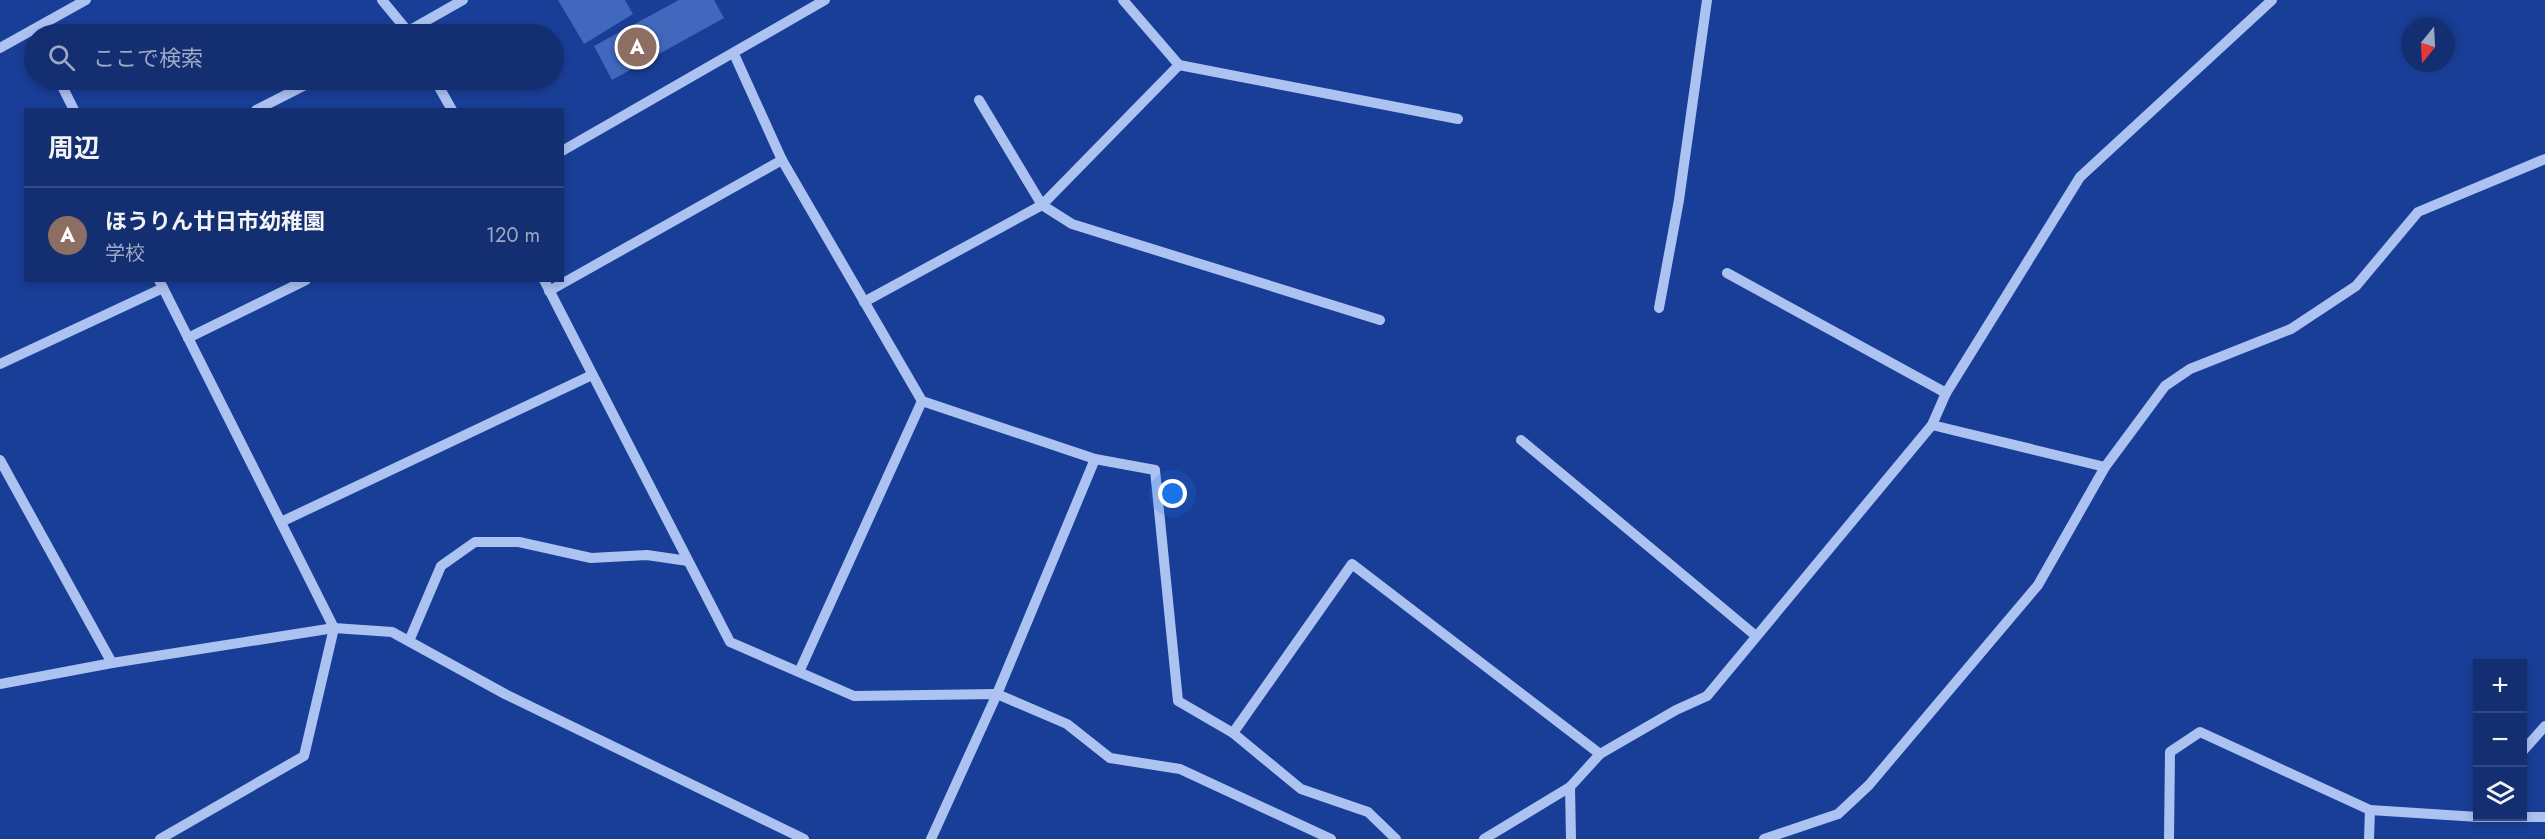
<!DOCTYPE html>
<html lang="ja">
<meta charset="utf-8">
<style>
:root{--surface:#132e71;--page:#203a79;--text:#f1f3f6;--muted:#9da8c3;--line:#324a84;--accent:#ffe96c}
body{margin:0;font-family:Jost,"Noto Sans JP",sans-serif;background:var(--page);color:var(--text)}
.controls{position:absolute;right:18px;bottom:18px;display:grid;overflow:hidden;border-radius:0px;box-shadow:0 3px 9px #0003}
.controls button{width:54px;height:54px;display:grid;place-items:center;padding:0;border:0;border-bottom:2px solid var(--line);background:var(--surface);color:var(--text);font:30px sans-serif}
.compass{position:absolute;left:2401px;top:18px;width:54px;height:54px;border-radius:50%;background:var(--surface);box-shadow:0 3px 9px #0003;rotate:198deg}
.you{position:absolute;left:1173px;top:494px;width:21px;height:21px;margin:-15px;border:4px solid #fff;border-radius:50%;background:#1a73e8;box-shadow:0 0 0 9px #1a73e833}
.badge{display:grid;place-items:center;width:39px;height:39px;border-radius:50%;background:var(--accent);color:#fff;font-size:20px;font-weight:700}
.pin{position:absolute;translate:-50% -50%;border:3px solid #fff;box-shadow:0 2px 6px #0006}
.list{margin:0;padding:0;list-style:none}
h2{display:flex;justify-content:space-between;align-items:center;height:78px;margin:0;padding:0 24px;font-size:26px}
h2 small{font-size:20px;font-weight:400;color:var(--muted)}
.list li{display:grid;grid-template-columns:39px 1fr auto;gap:18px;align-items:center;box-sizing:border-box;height:96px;padding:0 24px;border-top:2px solid var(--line)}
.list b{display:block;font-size:22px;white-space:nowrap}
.list p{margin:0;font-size:20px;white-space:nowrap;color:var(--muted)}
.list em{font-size:20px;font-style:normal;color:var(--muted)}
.icon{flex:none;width:33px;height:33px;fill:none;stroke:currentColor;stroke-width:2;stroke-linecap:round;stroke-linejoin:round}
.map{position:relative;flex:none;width:2545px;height:839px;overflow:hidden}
.search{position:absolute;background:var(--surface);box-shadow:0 3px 9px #0003;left:24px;top:24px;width:540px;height:66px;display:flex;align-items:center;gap:15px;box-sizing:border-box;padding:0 21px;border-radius:33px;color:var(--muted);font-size:22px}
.panel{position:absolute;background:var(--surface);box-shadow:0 3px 9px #0003;left:24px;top:108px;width:540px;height:174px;border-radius:0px}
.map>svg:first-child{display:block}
.building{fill:#4268be}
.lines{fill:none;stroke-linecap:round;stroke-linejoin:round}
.minor{stroke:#acc2f1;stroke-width:10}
</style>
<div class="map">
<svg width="2545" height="839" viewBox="0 0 2545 839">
<rect width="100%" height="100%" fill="#193e97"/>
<g class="building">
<path d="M 558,0 L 625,0 L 633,14 L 584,44 Z"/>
<path d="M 679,0 L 714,0 L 724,18 L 612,80 L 594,46 Z"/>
</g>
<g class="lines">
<g class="minor">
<path d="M 382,0 L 410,34"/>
<path d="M 1123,0 L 1179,65 L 1458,119"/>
<path d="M 403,34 L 463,0"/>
<path d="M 0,48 L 86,0"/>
<path d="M 734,54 L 782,160 L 922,401 L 1095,459 L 1155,470 L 1178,701 L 1233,733 L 1301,789 L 1368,812 L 1396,839"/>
<path d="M 59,80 L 74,110"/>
<path d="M 435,80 L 452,110"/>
<path d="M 979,100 L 1042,205 L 1072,224 L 1380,320"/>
<path d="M 256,110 L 315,80"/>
<path d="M 562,151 L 825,0"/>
<path d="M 1727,273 L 1946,393"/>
<path d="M 159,280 L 334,628 L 304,756 L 160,839"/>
<path d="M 544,280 L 730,642 L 854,696 L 997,694 L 1067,724 L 1110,758 L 1180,769 L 1331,839"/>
<path d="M 549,291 L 782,160"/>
<path d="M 864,302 L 1042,205 L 1179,65"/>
<path d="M 1659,308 L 1679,200 L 1707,0"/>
<path d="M 188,338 L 306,280"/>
<path d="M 0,364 L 163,288"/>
<path d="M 1932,425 L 2105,467"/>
<path d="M 1521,440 L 1756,636"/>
<path d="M 0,460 L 112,663"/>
<path d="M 281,522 L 592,375"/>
<path d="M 409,641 L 441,566 L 475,542 L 519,542 L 591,558 L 647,555 L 688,561"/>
<path d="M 799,672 L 922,401"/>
<path d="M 0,684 L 112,663 L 334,628 L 392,632 L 505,694 L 804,839"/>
<path d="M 1233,733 L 1352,564 L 1600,754"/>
<path d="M 2522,752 L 2545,726"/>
<path d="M 1570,787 L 1571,839"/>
<path d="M 931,839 L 997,694 L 1095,459"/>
<path d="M 1484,839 L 1570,787 L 1600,754 L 1676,710 L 1707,696 L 1932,425 L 1946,393 L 2080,177 L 2272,0"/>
<path d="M 1764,839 L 1838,814 L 1869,785 L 2038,585 L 2105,467 L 2165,386 L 2190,369 L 2291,329 L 2356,286 L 2418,212 L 2545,159"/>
<path d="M 2169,839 L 2170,752 L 2200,732 L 2370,810 L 2478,817 L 2545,817"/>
<path d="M 2369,839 L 2370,810"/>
</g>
</g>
</svg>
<div class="controls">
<button>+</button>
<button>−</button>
<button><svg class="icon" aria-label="layers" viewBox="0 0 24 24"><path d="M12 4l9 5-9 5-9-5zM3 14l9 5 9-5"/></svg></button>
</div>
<svg class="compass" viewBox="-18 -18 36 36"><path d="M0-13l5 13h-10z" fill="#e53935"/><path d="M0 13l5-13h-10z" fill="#9da8c3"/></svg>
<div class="you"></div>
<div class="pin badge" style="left:637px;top:47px;background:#8d6e63">A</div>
<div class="search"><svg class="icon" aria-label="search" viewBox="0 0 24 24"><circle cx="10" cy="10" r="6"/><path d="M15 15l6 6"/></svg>ここで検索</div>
<section class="panel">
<h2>周辺<small></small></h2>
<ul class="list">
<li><span class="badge" style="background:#8d6e63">A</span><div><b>ほうりん廿日市幼稚園</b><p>学校</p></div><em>120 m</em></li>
</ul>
</section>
</div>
